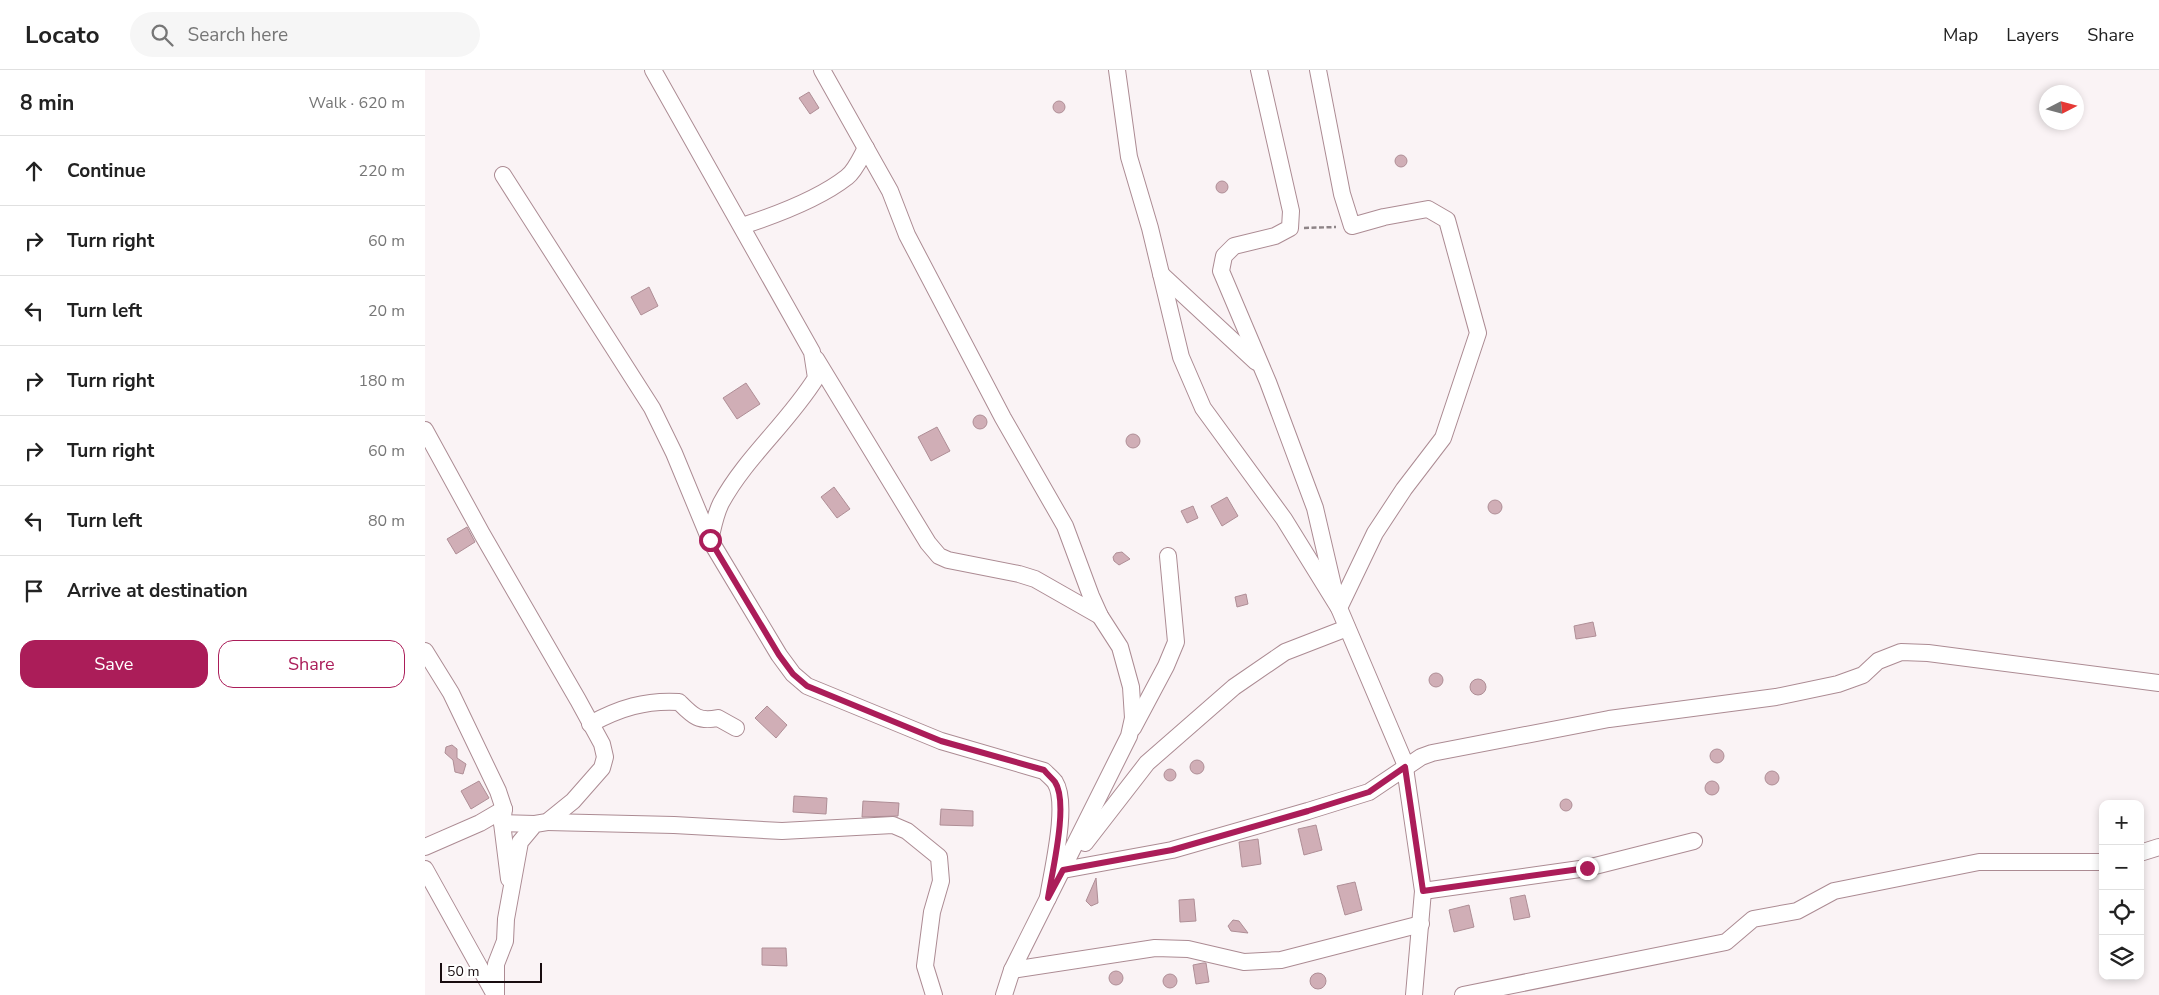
<!DOCTYPE html>
<meta charset="utf-8">
<style>
:root{--surface:#fff;--page:#f6f6f6;--text:#222;--muted:#767676;--line:#e0e0e0;--accent:#ab1d59}
body{margin:0;font-family:"Nunito Sans",sans-serif;background:var(--page);color:var(--text)}
.controls{position:absolute;right:15px;bottom:15px;display:grid;overflow:hidden;border-radius:10px;box-shadow:0 2px 8px #0003}
.controls button{width:45px;height:45px;display:grid;place-items:center;padding:0;border:0;border-bottom:1px solid var(--line);background:var(--surface);color:var(--text);font:25px sans-serif}
.compass{position:absolute;left:1614px;top:15px;width:45px;height:45px;border-radius:50%;background:var(--surface);box-shadow:0 2px 8px #0003;rotate:84deg}
.scale{position:absolute;left:15px;bottom:12px;width:102px;box-sizing:border-box;padding-left:5px;border:2px solid #180c0f;border-top:0;font-size:14px;line-height:18px;white-space:nowrap;color:#180c0f;-webkit-text-stroke:4px #fff;paint-order:stroke}
.stop{position:absolute;width:15px;height:15px;margin:-11px;border:4px solid #ab1d59;border-radius:50%;background:#fff}
.stop.end{background:#ab1d59;border-color:#fff;box-shadow:0 1px 5px #0008}
.list{margin:0;padding:0;list-style:none}
h2{display:flex;justify-content:space-between;align-items:center;height:65px;margin:0;padding:0 20px;font-size:21px}
h2 small{font-size:16px;font-weight:400;color:var(--muted)}
.list li{display:grid;grid-template-columns:32px 1fr auto;gap:15px;align-items:center;box-sizing:border-box;height:70px;padding:0 20px;border-top:1px solid var(--line)}
.list b{display:block;font-size:19px;white-space:nowrap}
.list em{font-size:16px;font-style:normal;color:var(--muted)}
.actions{display:flex;gap:10px;padding:15px 20px}
.actions a{flex:1;padding:11px 0;border:1px solid var(--accent);border-radius:15px;text-align:center;font-size:18px;color:var(--accent)}
.actions .main{background:var(--accent);color:#fff}
.icon{flex:none;width:28px;height:28px;fill:none;stroke:currentColor;stroke-width:2;stroke-linecap:round;stroke-linejoin:round}
.map{position:relative;flex:none;width:1734px;height:925px;overflow:hidden}
header{display:flex;align-items:center;gap:30px;box-sizing:border-box;height:70px;padding:0 25px;background:var(--surface);border-bottom:1px solid var(--line)}
header strong{font-size:24px}
nav{display:flex;gap:28px;margin-inline-start:auto;font-size:18px}
.search{width:350px;height:45px;background:var(--page);display:flex;align-items:center;gap:12px;box-sizing:border-box;padding:0 18px;border-radius:28px;color:var(--muted);font-size:19px}
main{display:flex}
aside{flex:1;background:var(--surface)}
.map>svg:first-child{display:block}
.building{fill:#d0aeb6;stroke:#af8e96}
.lines{fill:none;stroke-linecap:round;stroke-linejoin:round}
.minor-casing{stroke:#ac8b93;stroke-width:18}
.path{stroke:#8e8487;stroke-width:2.5;stroke-dasharray:5 2.5;stroke-linecap:butt}
.minor{stroke:#fff;stroke-width:16}
.route{stroke:#ab1d59;stroke-width:6}
</style>
<header>
<strong>Locato</strong>
<div class="search"><svg class="icon" aria-label="search" viewBox="0 0 24 24"><circle cx="10" cy="10" r="6"/><path d="M15 15l6 6"/></svg>Search here</div>
<nav><a>Map</a><a>Layers</a><a>Share</a></nav>
</header>
<main>
<aside>
<h2>8 min<small>Walk · 620 m</small></h2>
<ul class="list">
<li><svg class="icon" aria-label="ahead" viewBox="0 0 24 24"><path d="M12 20V5M6 11l6-6 6 6"/></svg><div><b>Continue</b></div><em>220 m</em></li>
<li><svg class="icon" aria-label="right" viewBox="0 0 24 24"><path d="M7 20v-9h11M14 6l5 5-5 5"/></svg><div><b>Turn right</b></div><em>60 m</em></li>
<li><svg class="icon" aria-label="left" viewBox="0 0 24 24"><path d="M17 20v-9H6M10 6l-5 5 5 5"/></svg><div><b>Turn left</b></div><em>20 m</em></li>
<li><svg class="icon" aria-label="right" viewBox="0 0 24 24"><path d="M7 20v-9h11M14 6l5 5-5 5"/></svg><div><b>Turn right</b></div><em>180 m</em></li>
<li><svg class="icon" aria-label="right" viewBox="0 0 24 24"><path d="M7 20v-9h11M14 6l5 5-5 5"/></svg><div><b>Turn right</b></div><em>60 m</em></li>
<li><svg class="icon" aria-label="left" viewBox="0 0 24 24"><path d="M17 20v-9H6M10 6l-5 5 5 5"/></svg><div><b>Turn left</b></div><em>80 m</em></li>
<li><svg class="icon" aria-label="arrive" viewBox="0 0 24 24"><path d="M6 21V4h12l-3 4 3 4H6"/></svg><div><b>Arrive at destination</b></div></li>
</ul>
<div class="actions"><a class="main">Save</a><a>Share</a></div>
</aside>
<div class="map">
<svg width="1734" height="925" viewBox="0 0 1734 925">
<rect width="100%" height="100%" fill="#faf3f5"/>
<g class="building">
<path d="M 384,22 L 394,38 L 385,44 L 374,28 Z"/>
<circle cx="634" cy="37" r="6"/>
<circle cx="976" cy="91" r="6"/>
<circle cx="797" cy="117" r="6"/>
<path d="M 224,217 L 233,236 L 216,245 L 206,227 Z"/>
<path d="M 321,313 L 335,334 L 312,349 L 298,328 Z"/>
<circle cx="555" cy="352" r="7"/>
<path d="M 512,357 L 525,381 L 506,391 L 493,367 Z"/>
<circle cx="708" cy="371" r="7"/>
<path d="M 409,417 L 425,439 L 412,448 L 396,427 Z"/>
<path d="M 802,427 L 813,446 L 797,456 L 786,436 Z"/>
<circle cx="1070" cy="437" r="7"/>
<path d="M 768,436 L 773,448 L 762,453 L 756,441 Z"/>
<path d="M 42,457 L 50,472 L 31,484 L 22,469 Z"/>
<path d="M 697,482 L 705,489 L 694,495 L 689,491 L 688,487 L 691,483 Z"/>
<path d="M 821,524 L 823,534 L 812,537 L 810,527 Z"/>
<path d="M 1168,552 L 1171,566 L 1151,569 L 1149,556 Z"/>
<circle cx="1011" cy="610" r="7"/>
<circle cx="1053" cy="617" r="8"/>
<path d="M 342,636 L 362,655 L 351,668 L 330,648 Z"/>
<path d="M 27,675 L 32,679 L 32,688 L 41,694 L 38,704 L 30,702 L 28,690 L 20,683 L 21,677 Z"/>
<circle cx="1292" cy="686" r="7"/>
<circle cx="772" cy="697" r="7"/>
<circle cx="745" cy="705" r="6"/>
<circle cx="1347" cy="708" r="7"/>
<circle cx="1287" cy="718" r="7"/>
<path d="M 54,711 L 64,728 L 46,739 L 36,721 Z"/>
<path d="M 369,726 L 402,728 L 401,744 L 368,742 Z"/>
<circle cx="1141" cy="735" r="6"/>
<path d="M 438,731 L 474,733 L 473,746 L 437,747 Z"/>
<path d="M 516,739 L 548,741 L 548,756 L 515,755 Z"/>
<path d="M 891,755 L 897,780 L 879,785 L 873,759 Z"/>
<path d="M 833,769 L 836,794 L 817,797 L 814,772 Z"/>
<path d="M 671,808 L 673,833 L 666,836 L 661,831 Z"/>
<path d="M 930,812 L 937,840 L 920,845 L 912,816 Z"/>
<path d="M 1100,825 L 1105,847 L 1089,850 L 1085,828 Z"/>
<path d="M 769,829 L 771,851 L 755,852 L 754,830 Z"/>
<path d="M 1044,835 L 1049,857 L 1029,862 L 1024,840 Z"/>
<path d="M 808,850 L 814,851 L 823,863 L 806,861 L 803,856 Z"/>
<path d="M 337,878 L 361,878 L 362,896 L 337,895 Z"/>
<path d="M 778,893 L 781,893 L 784,912 L 771,914 L 768,895 Z"/>
<circle cx="691" cy="908" r="7"/>
<circle cx="893" cy="911" r="8"/>
<circle cx="745" cy="911" r="7"/>
</g>
<g class="lines">
<defs>
<g id="minor">
<path d="M 228,0 L 387,282 L 391,308 C 363,353 321,387 296,433 C 290,445 288,458 285,470 L 354,585 L 368,604 L 382,616 L 516,671 L 619,701 C 622,704 627,708 630,712 C 644,734 627,801 623,828"/>
<path d="M 397,0 L 465,121 L 482,165 L 578,348 L 640,456 L 666,526 L 675,546 L 695,577 L 706,617 L 708,648 L 704,666 L 587,900 L 579,925"/>
<path d="M 692,0 L 704,87 L 725,158 L 756,287 L 778,338 L 859,449 L 914,538 L 979,691 L 998,821 L 989,925"/>
<path d="M 834,0 L 866,141 L 865,158 L 850,166 L 809,176 L 799,186 L 796,201 L 843,312 L 890,438 L 910,524"/>
<path d="M 893,0 L 917,124 L 927,156 L 959,147 L 1003,139 L 1022,150 L 1053,263 L 1018,368 L 979,419 L 950,463 L 914,538"/>
<path d="M 78,105 L 227,338 L 249,383 L 285,470"/>
<path d="M 317,156 C 351,145 394,129 422,107 C 430,101 436,87 441,78"/>
<path d="M 736,204 L 831,292"/>
<path d="M 391,289 L 503,473 L 514,486 L 523,490 L 594,504 L 610,509 L 675,546"/>
<path d="M 0,360 L 57,464 L 153,630 L 177,674 L 180,687 L 177,698 L 148,731 L 122,752 L 110,754 L 95,772 L 81,849 L 80,871 L 71,894 L 71,925"/>
<path d="M 0,581 L 26,623 L 73,721 L 79,739 L 77,753 L 84,809"/>
<path d="M 165,654 C 195,638 220,630 254,632 C 268,646 273,652 293,648 L 311,658"/>
<path d="M 708,658 L 741,596 L 751,572 L 743,486"/>
<path d="M 122,752 L 249,755 L 357,761 L 468,755 L 482,761 L 514,787 L 516,811 L 507,842 L 500,896 L 509,925"/>
<path d="M 77,753 L 110,754"/>
<path d="M 660,773 L 722,693 L 809,617 L 860,582 L 922,558"/>
<path d="M 0,777 L 55,753 L 79,739"/>
<path d="M 1715,783 L 1734,777"/>
<path d="M 0,799 L 70,925"/>
<path d="M 638,800 L 747,780 L 883,741 L 944,722 L 996,687 L 1007,683 L 1184,649 L 1351,627 L 1413,614 L 1438,605 L 1453,591 L 1476,582 L 1503,583 L 1734,613"/>
<path d="M 998,821 L 1162,798 L 1269,771"/>
<path d="M 587,900 L 730,878 L 763,879 L 819,892 L 856,890 L 996,854"/>
<path d="M 1038,925 L 1301,872 L 1328,849 L 1372,841 L 1409,821 L 1554,792 L 1678,792"/>
</g>
</defs>
<use href="#minor" class="minor-casing"/>
<path class="path" d="M 879,158 L 911,157"/>
<use href="#minor" class="minor"/>
</g>
<g class="lines">
<path class="route" d="M 285,470 L 354,585 L 368,604 L 382,616 L 516,671 L 619,700 C 622,704 627,708 630,712 C 644,733 627,802 623,828 L 638,800 L 747,780 L 883,741 L 944,722 L 980,697 L 998,821 L 1162,798"/>
</g>
</svg>
<div class="controls">
<button>+</button>
<button>−</button>
<button><svg class="icon" aria-label="locate" viewBox="0 0 24 24"><circle cx="12" cy="12" r="6"/><path d="M12 2v4M12 18v4M2 12h4M18 12h4"/></svg></button>
<button><svg class="icon" aria-label="layers" viewBox="0 0 24 24"><path d="M12 4l9 5-9 5-9-5zM3 14l9 5 9-5"/></svg></button>
</div>
<svg class="compass" viewBox="-18 -18 36 36"><path d="M0-13l5 13h-10z" fill="#e53935"/><path d="M0 13l5-13h-10z" fill="#767676"/></svg>
<div class="scale">50 m</div>
<div class="stop" style="left:285px;top:470px"></div>
<div class="stop end" style="left:1162px;top:798px"></div>
</div>
</main>
